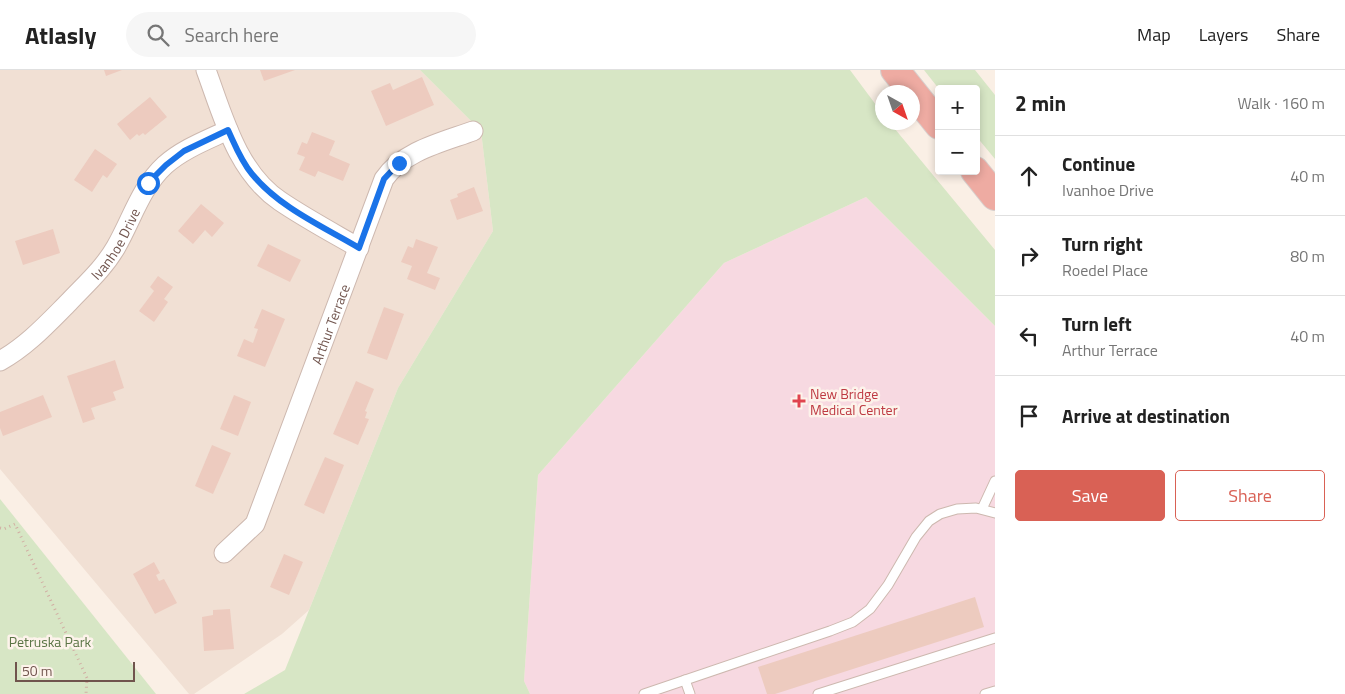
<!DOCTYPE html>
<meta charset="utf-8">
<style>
:root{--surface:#fff;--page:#f6f6f6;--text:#222;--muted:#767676;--line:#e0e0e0;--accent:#d96155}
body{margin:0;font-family:"Titillium Web",sans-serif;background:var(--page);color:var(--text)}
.controls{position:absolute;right:15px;top:15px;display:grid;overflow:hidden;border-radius:5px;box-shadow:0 2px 8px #0003}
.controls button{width:45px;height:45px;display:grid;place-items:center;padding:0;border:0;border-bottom:1px solid var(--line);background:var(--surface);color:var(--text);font:25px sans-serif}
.compass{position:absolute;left:875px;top:15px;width:45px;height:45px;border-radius:50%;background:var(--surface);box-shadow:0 2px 8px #0003;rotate:140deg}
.scale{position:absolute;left:15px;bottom:12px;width:120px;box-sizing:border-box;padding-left:5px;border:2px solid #70544d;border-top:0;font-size:14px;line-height:18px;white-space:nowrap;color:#70544d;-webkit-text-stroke:4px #fdf3eb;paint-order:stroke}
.stop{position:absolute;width:15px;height:15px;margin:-11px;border:4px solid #1a73e8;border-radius:50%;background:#fff}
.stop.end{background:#1a73e8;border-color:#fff;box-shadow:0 1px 5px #0008}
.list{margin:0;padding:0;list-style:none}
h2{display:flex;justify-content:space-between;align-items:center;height:65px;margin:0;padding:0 20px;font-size:21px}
h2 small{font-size:16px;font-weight:400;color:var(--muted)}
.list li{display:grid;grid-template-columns:32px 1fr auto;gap:15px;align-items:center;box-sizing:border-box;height:80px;padding:0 20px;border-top:1px solid var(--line)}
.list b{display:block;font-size:19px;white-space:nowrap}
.list p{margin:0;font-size:16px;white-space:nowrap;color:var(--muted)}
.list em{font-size:16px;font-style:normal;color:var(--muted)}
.actions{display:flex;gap:10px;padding:15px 20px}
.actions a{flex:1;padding:11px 0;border:1px solid var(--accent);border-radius:5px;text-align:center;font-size:18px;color:var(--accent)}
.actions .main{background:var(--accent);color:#fff}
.icon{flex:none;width:28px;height:28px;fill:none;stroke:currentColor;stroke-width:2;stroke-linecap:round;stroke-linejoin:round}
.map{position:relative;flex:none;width:995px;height:624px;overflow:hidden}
header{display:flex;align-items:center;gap:30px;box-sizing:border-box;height:70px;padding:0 25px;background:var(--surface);border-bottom:1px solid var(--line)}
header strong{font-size:24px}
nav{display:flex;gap:28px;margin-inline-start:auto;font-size:18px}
.search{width:350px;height:45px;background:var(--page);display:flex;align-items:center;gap:12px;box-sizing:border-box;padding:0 18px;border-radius:28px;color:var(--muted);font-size:19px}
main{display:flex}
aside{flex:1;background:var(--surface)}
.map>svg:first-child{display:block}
.residential{fill:#f1e0d4}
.medical{fill:#f7d9e1}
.green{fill:#d7e6c5}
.building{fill:#edcbbf}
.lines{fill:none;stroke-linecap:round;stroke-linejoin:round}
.lane-casing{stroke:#cdb8af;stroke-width:11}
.street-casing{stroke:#cdb8af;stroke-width:21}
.highway-casing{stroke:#d7cfcd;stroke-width:30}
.path{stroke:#d1aea3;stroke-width:3;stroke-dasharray:1 4;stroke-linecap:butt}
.lane{stroke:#fff;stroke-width:9}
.street{stroke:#fff;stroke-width:19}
.highway{stroke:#eeaba2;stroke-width:28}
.route{stroke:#1a73e8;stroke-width:6}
.health-dot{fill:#e0444e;stroke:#fdf3eb;stroke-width:2}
.labels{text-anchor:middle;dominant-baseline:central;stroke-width:5;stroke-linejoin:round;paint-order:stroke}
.street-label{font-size:14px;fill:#70544d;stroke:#fdf3eb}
.health-label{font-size:14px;fill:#be3a42;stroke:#fdf3eb;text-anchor:start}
.park-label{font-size:14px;fill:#5b7546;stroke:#fdf3eb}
</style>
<header>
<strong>Atlasly</strong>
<div class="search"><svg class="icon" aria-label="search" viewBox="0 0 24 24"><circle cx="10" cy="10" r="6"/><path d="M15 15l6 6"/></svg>Search here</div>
<nav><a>Map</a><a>Layers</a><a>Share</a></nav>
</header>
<main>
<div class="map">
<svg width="995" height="624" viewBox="0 0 995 624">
<rect width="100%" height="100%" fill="#faefe5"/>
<path class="residential" d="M 0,0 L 420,0 L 481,61 L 493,161 L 398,318 L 309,540 L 282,564 L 194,624 L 189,624 L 0,399 Z"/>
<path class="medical" d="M 866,127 L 995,256 L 995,624 L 530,624 L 524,611 L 538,405 L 724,193 Z"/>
<g class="green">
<path d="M 420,0 L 850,0 L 882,43 L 882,52 L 890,53 L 995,180 L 995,256 L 866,127 L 724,193 L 538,405 L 524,611 L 530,624 L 244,624 L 285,600 L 398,318 L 493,161 L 481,61 Z"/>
<path d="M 924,0 L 975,0 L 995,25 L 995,89 L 976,66 L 976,19 L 939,19 Z"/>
<path d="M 0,429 L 156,624 L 0,624 Z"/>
</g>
<g class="building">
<path d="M 104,0 L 122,0 L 106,6 Z"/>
<path d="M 260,0 L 295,0 L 264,11 Z"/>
<path d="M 422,7 L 434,35 L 386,56 L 371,21 L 390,13 L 393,20 Z"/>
<path d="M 150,27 L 167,47 L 145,65 L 143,63 L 139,66 L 137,64 L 130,70 L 117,54 Z"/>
<path d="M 312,62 L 335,71 L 329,85 L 350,94 L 343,111 L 318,101 L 315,107 L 299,100 L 305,87 L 297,84 L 302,72 L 307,74 Z"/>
<path d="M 95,79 L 117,94 L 107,108 L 103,105 L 92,122 L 74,110 Z"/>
<path d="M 474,117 L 483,141 L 457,150 L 450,130 L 458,127 L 457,124 Z"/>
<path d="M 201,134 L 224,153 L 212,167 L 205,160 L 193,174 L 178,161 Z"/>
<path d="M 53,159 L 60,183 L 23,195 L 15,171 Z"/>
<path d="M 416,169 L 438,177 L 427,203 L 440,208 L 435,220 L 407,209 L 412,196 L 401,192 L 408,176 L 413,178 Z"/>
<path d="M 268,174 L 301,190 L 290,212 L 257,196 Z"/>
<path d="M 158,206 L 173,217 L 164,229 L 168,232 L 154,252 L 139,241 L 154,221 L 150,217 Z"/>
<path d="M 384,237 L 404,244 L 387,290 L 367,283 Z"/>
<path d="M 262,239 L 285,249 L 265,297 L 237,286 L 244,269 L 253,273 L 258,259 L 254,258 Z"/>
<path d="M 115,290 L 124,318 L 113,322 L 116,330 L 91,338 L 95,349 L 83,353 L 67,306 Z"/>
<path d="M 356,311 L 374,319 L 365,341 L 367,342 L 365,348 L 369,349 L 358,375 L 333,364 Z"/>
<path d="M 43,325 L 52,347 L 3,366 L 0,358 L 0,342 Z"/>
<path d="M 234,325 L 251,332 L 238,366 L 220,359 Z"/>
<path d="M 212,375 L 231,383 L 213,424 L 195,416 Z"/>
<path d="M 325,387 L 344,395 L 324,444 L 304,435 Z"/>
<path d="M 284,484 L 303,492 L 289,525 L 270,517 Z"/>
<path d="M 154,492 L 160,503 L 156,505 L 159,511 L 164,509 L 177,533 L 155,544 L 133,504 Z"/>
<path d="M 975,527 L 984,557 L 775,624 L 767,624 L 758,597 Z"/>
<path d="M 230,539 L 234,579 L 204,581 L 202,547 L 213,545 L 213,540 Z"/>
</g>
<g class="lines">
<defs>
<g id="lane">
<path d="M 982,439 L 995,411"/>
<path d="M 685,610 L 690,624"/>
<path d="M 644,624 L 830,561 L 853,552 L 870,539 L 888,515 L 916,467 L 929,451 L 940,444 L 957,439 L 976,438 L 995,443"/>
<path d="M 818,624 L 995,568"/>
<path d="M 985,624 L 995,621"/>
</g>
<g id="street">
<path d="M 206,0 C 223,46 237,102 280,131 C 305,148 333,163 359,178"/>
<path id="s1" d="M 0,291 C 27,276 47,254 69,232 C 86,214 104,198 116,177 C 132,149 141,117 165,95 C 183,79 207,70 228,60"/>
<path id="s2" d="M 224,483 L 255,454 L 384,109 C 403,81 443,72 473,61"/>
</g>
<g id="highway">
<path d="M 895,0 L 939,55"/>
<path d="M 975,101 L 995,126"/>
</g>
</defs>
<use href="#lane" class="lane-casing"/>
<use href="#street" class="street-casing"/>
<use href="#highway" class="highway-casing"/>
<path class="path" d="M 0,458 L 4,459 L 15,454 L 87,608 L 86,624"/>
<use href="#lane" class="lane"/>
<use href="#street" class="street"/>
<use href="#highway" class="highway"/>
</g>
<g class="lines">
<path class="route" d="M 148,113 L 166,95 L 184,81 L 228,60 C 235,75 241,91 252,104 C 280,138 322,156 359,178 L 384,109 L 399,93"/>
</g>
<path class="health-dot" d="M796.5 323.5h5v5h5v5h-5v5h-5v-5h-5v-5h5z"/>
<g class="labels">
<g class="street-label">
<text stroke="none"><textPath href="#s1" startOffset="166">Ivanhoe Drive</textPath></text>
<text stroke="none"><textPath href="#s2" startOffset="256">Arthur Terrace</textPath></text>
</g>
<g class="health-label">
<text x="810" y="323">New Bridge<tspan x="810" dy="16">Medical Center</tspan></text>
</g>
<g class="park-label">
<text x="50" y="571">Petruska Park</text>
</g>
</g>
</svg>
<div class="controls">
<button>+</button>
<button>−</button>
</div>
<svg class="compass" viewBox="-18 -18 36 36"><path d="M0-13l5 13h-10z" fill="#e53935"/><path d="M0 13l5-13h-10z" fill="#767676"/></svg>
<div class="scale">50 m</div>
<div class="stop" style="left:148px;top:113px"></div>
<div class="stop end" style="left:399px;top:93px"></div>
</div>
<aside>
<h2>2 min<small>Walk · 160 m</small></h2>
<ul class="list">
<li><svg class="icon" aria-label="ahead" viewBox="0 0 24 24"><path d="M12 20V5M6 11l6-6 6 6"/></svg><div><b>Continue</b><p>Ivanhoe Drive</p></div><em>40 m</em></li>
<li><svg class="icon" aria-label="right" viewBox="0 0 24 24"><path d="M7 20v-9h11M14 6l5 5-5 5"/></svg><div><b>Turn right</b><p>Roedel Place</p></div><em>80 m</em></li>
<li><svg class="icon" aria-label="left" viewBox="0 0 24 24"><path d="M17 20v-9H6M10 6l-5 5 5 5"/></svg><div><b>Turn left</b><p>Arthur Terrace</p></div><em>40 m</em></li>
<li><svg class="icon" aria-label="arrive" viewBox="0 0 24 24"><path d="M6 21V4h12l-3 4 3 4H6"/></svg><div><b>Arrive at destination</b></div></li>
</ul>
<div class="actions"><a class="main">Save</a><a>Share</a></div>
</aside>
</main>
